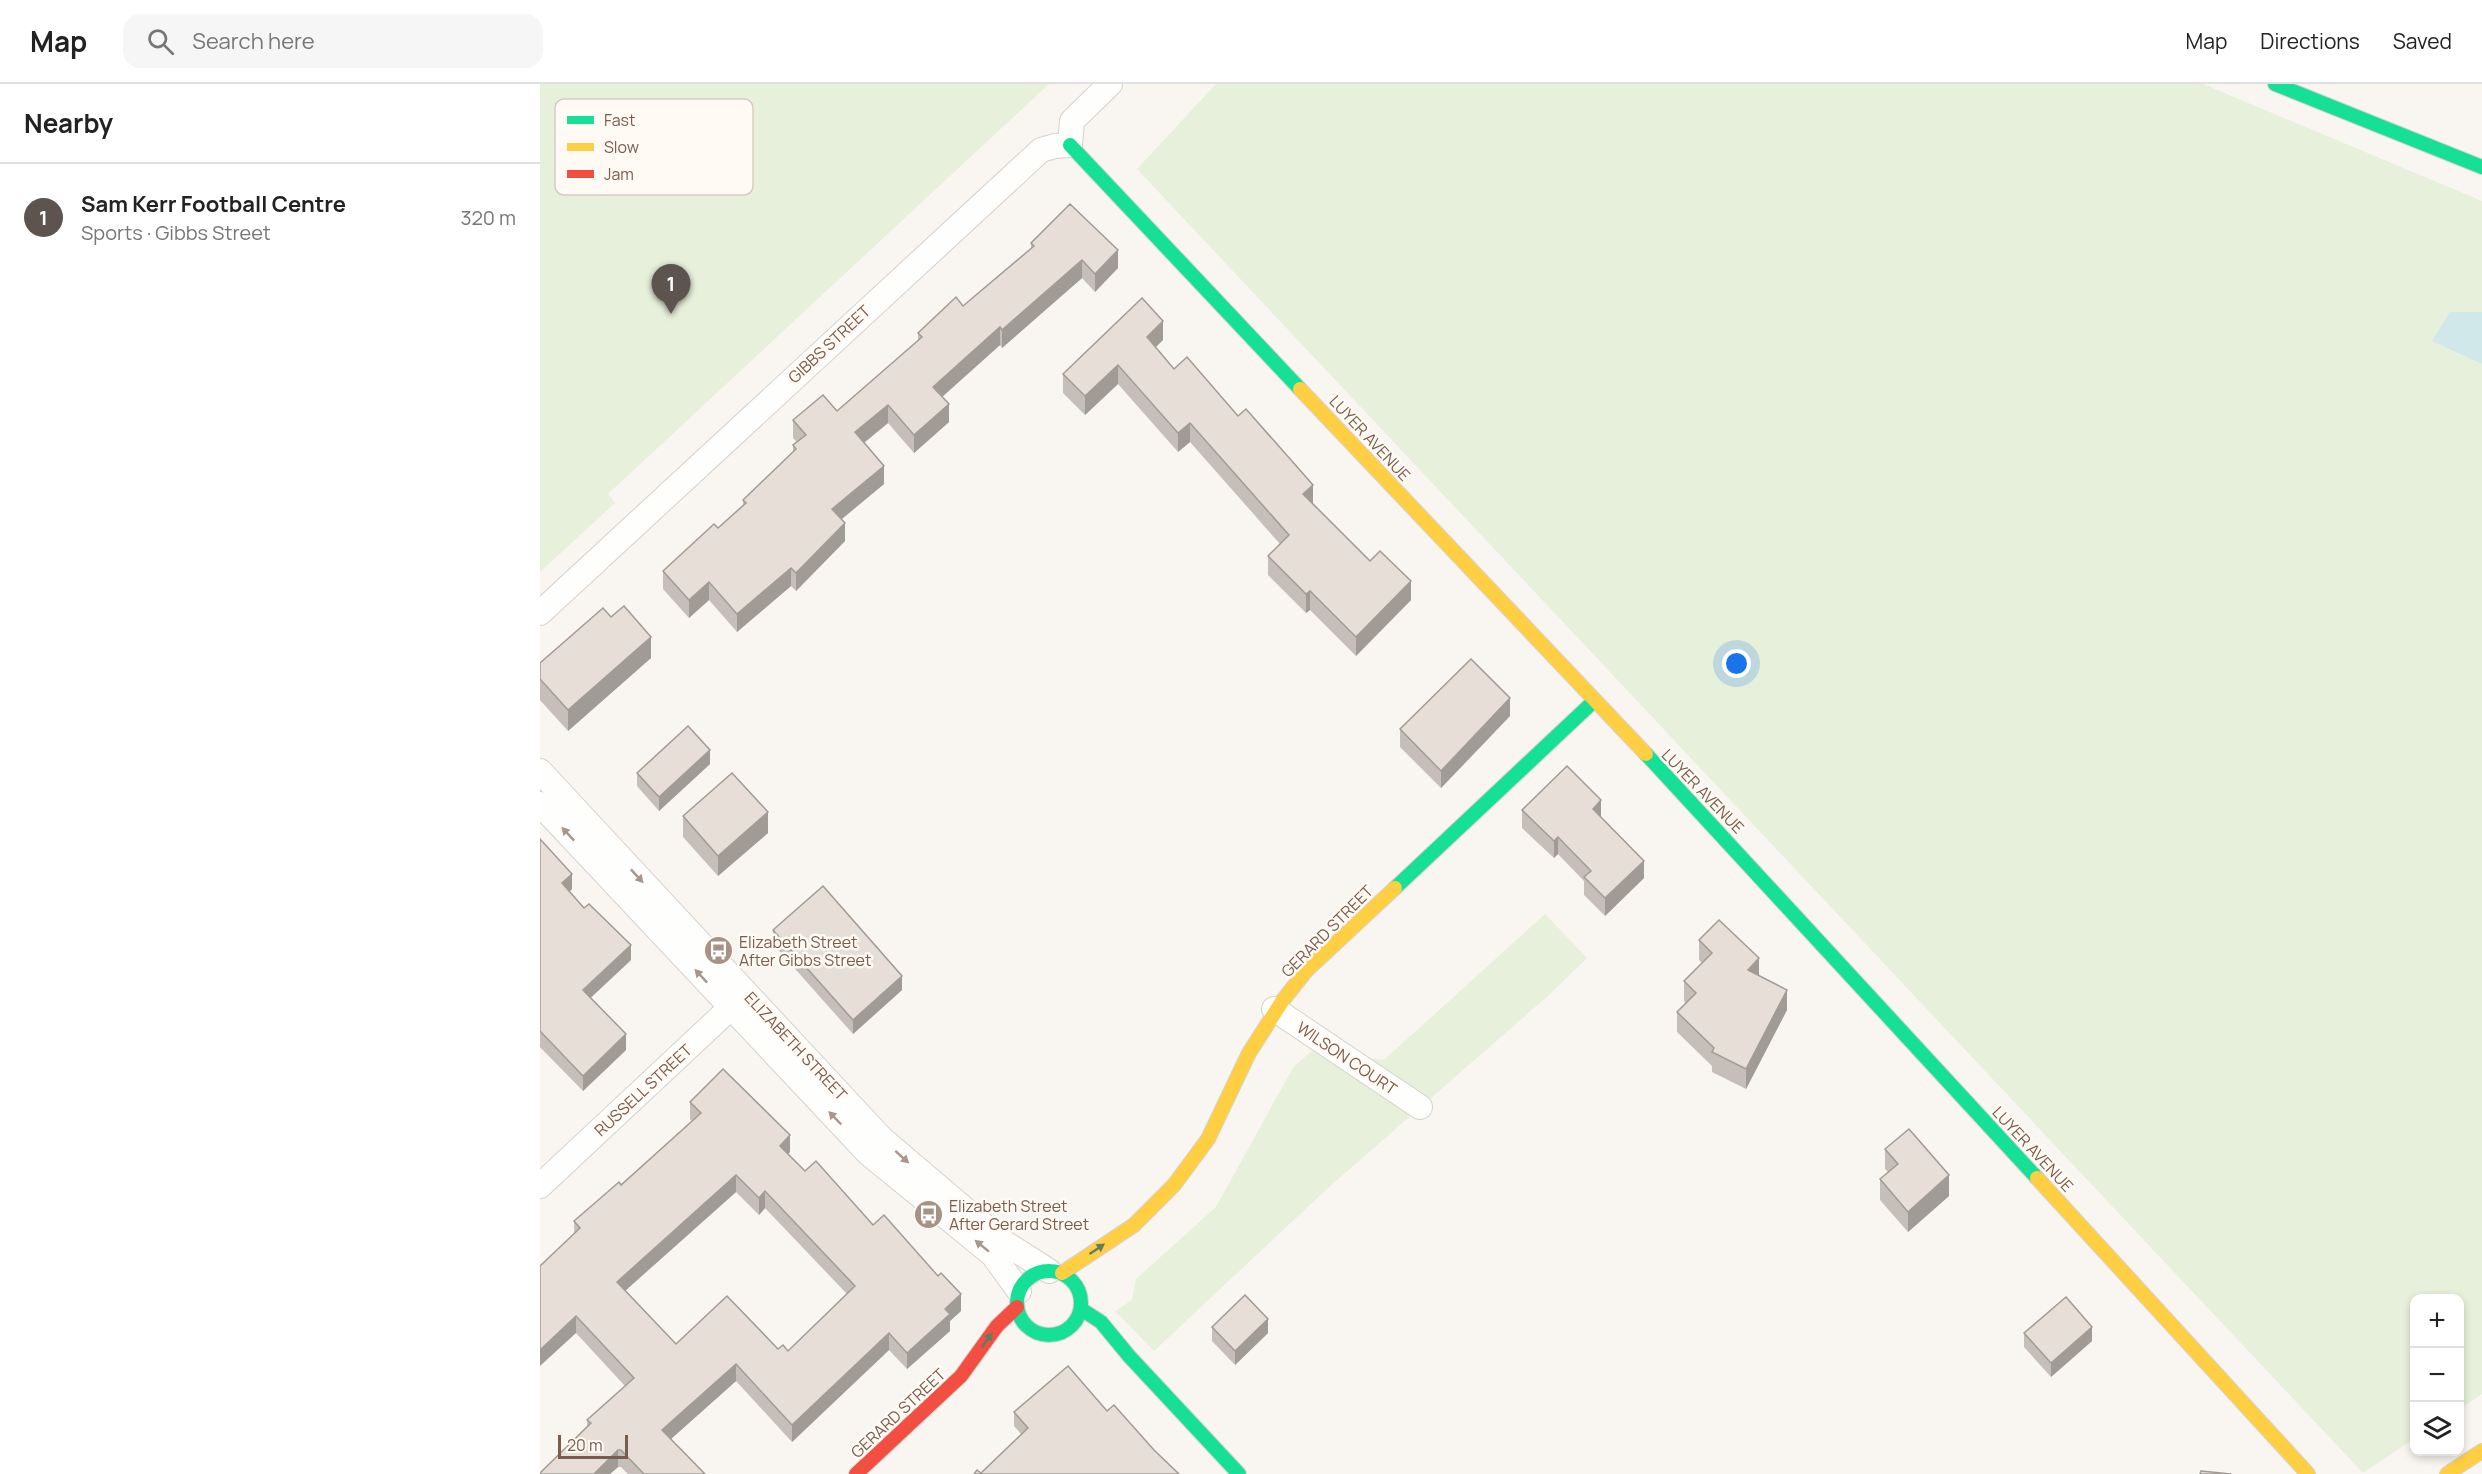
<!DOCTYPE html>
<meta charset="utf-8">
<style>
:root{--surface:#fff;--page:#f6f6f6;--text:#222;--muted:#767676;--line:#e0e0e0;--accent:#5d544f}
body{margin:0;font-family:Manrope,sans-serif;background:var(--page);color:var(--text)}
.controls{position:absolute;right:18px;bottom:18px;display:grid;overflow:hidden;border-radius:12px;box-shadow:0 3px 9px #0003}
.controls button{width:54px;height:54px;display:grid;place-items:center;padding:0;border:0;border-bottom:2px solid var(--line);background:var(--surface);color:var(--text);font:30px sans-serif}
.scale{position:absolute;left:18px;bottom:15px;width:70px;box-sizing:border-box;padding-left:6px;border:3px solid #7a5c4d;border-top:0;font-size:16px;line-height:21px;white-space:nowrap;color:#7a5c4d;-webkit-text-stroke:4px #fffaf3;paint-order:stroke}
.you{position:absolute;left:1197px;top:580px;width:21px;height:21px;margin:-15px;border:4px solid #fff;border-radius:50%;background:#1a73e8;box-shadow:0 0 0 9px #1a73e833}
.badge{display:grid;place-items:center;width:39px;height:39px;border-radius:50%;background:var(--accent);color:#fff;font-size:20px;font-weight:700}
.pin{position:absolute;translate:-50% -50px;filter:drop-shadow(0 2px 3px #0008)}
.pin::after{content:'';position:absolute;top:32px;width:21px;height:18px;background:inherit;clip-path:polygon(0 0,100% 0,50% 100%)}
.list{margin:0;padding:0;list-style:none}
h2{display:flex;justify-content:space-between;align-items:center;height:78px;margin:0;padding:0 24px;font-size:26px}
h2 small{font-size:20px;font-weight:400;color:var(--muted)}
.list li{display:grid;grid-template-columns:39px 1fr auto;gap:18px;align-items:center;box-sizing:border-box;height:108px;padding:0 24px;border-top:2px solid var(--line)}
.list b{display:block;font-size:22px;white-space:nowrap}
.list p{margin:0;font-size:20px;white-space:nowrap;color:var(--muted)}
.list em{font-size:20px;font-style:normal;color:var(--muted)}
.icon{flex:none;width:33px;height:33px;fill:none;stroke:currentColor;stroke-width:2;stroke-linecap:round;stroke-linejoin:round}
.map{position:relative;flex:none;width:1942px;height:1390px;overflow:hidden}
header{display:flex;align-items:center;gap:36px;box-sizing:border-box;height:84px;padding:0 30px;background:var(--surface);border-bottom:2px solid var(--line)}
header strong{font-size:28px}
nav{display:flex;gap:33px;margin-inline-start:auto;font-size:21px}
.search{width:420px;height:54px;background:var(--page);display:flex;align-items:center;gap:15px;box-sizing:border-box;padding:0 21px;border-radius:18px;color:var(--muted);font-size:22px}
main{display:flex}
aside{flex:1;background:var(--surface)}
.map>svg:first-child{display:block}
.green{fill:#e7f0db}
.water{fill:#d0e8ea}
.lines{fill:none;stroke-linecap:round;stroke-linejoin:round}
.street-casing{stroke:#d7d1cb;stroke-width:26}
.fast-casing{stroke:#d9d2cb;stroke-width:16}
.slow-casing{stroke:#d9d2cb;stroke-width:16}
.jam-casing{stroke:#d9d2cb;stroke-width:16}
.street{stroke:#fefefd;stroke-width:24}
.fast{stroke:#16e098;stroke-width:14}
.slow{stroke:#ffcf43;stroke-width:14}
.jam{stroke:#f24e42;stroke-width:14}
.wall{fill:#c6bfb9;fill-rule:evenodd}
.shaded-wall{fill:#a19b96}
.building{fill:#e6ded7;stroke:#a19b96;stroke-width:1.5;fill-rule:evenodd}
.oneway{fill:#a8958b}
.oneway2{fill:#617d60}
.labels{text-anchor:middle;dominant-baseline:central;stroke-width:5;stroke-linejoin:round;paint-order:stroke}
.street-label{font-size:16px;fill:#7a5c4d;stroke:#fffaf3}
.poi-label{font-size:16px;fill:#7a5c4d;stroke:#fffaf3;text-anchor:start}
.key{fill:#fffaf3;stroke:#d7cbc1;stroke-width:1.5}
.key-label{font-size:16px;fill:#7a5c4d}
</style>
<header>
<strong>Map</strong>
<div class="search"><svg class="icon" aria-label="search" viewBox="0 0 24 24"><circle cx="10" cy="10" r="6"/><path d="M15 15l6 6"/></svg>Search here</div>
<nav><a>Map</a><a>Directions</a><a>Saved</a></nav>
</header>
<main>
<aside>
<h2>Nearby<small></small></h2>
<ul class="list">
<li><span class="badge">1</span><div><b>Sam Kerr Football Centre</b><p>Sports · Gibbs Street</p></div><em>320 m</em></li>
</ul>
</aside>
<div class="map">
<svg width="1942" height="1390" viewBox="0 0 1942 1390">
<rect width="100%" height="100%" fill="#f9f5f0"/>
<g class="green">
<path d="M 0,0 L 509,0 L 68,410 L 75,419 L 0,488 Z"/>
<path d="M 676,0 L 1663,0 L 1942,117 L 1942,228 L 1910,228 L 1937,276 L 1942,280 L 1942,1310 L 1920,1325 L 1920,1214 L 1874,1214 L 1874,1355 L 1823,1389 L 597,85 Z"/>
<path d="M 1005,830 L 1047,874 L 1009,911 L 788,1104 L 614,1267 L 575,1227 L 592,1216 L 596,1195 L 676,1123 L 754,982 L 772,967 L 844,976 Z"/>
</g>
<path class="water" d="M 1910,228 L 1942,228 L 1942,280 L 1892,257 Z"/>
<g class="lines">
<defs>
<g id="street">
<path d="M 0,529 L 501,66 L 515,62 L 530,61 L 532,37 L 570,0"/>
<path d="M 0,687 L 342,1055 L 462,1157 L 509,1187"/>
<path d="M 0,720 L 329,1070 L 453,1171 L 479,1207"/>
<path d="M 734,925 L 880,1023"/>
<path d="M 0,1102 L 202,913"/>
</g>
<g id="fast">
<path d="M 1735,0 L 1942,83"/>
<path d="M 530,61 L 760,305"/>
<path d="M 1106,670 L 1497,1094"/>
<path d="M 855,804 L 1054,617"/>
<circle cx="509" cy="1219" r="32"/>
<path d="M 541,1225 L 561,1238 L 589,1272 L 699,1390"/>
</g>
<g id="slow">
<path d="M 760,305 L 1106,670"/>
<path d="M 1497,1094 L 1768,1390"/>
<path d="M 522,1189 L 594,1141 L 634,1101 L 668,1055 L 709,969 L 743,916 L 766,887 L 855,804"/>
<path d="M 1907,1390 L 1942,1367"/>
</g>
<path id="jam" d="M 316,1390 L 421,1292 L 457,1242 L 477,1223"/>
</defs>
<use href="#street" class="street-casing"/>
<use href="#fast" class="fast-casing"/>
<use href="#slow" class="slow-casing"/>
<use href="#jam" class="jam-casing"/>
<use href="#street" class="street"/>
<use href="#fast" class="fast"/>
<use href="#slow" class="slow"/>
<use href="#jam" class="jam"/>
</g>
<g class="wall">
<path d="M 491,159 L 578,184 L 555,208 L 542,194 L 462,264 L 460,261 L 402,313 L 409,338 L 374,369 L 348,339 L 324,359 L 344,400 L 302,435 L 305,457 L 256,507 L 251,502 L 197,548 L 169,516 L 149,534 L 123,505 L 123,487 L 178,444 L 203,421 L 203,416 L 253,368 L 253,361 L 257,358 L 253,354 L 253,336 L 297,327 L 378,257 L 378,249 L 423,222 L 491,165 Z"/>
<path d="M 623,256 L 615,263 L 634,285 L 871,516 L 816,572 L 770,526 L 766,529 L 728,491 L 728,472 L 740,460 L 650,358 L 638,368 L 578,300 L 545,331 L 523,309 L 523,290 Z"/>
<path d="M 71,533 L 111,574 L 28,647 L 0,616 L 0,579 Z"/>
<path d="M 970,632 L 901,704 L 860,663 L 860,645 Z"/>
<path d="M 170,680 L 119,727 L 97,702 L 97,689 Z"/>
<path d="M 982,726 L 1061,733 L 1104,794 L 1065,832 L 1044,811 L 1044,797 L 1018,770 L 1014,774 L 982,744 Z"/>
<path d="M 143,732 L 228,749 L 178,792 L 143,753 Z"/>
<path d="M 0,755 L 32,805 L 29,808 L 91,876 L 50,914 L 86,966 L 43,1007 L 0,963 Z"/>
<path d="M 233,846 L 362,906 L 313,950 L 233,860 Z"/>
<path d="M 1159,856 L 1219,892 L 1247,926 L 1206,1005 L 1172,988 L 1172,982 L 1137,948 L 1137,928 L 1146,919 L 1144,917 L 1144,897 L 1162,879 L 1159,876 Z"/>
<path d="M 150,1018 L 250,1068 L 248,1070 L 265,1087 L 333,1141 L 421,1227 L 410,1237 L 410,1247 L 367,1285 L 349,1266 L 252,1358 L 196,1297 L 131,1355 L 165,1390 L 88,1390 L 81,1383 L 78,1383 L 70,1390 L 0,1390 L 47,1343 L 47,1336 L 85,1302 L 36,1249 L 34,1137 L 81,1101 L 152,1037 L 150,1035 ZM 196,1108 L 219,1131 L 225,1124 L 307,1210 L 248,1267 L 238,1265 L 136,1260 L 85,1207 Z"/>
<path d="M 1345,1065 L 1409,1112 L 1368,1148 L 1340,1116 L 1340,1095 L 1348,1088 L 1345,1085 Z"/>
<path d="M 672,1243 L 728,1249 L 695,1281 L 672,1257 Z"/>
<path d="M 1484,1249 L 1552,1257 L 1511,1293 L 1484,1263 Z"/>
<path d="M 567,1327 L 614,1366 L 441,1389 L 481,1350 L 474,1342 L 474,1328 Z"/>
</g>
<g class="shaded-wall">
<path d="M 578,166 L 578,184 L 555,208 L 555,190 Z"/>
<path d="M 542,176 L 542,194 L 462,264 L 462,246 Z"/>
<path d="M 623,237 L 623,256 L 607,272 L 607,253 Z"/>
<path d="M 460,243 L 460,261 L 393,321 L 393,303 Z"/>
<path d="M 578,281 L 578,300 L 545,331 L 545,312 Z"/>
<path d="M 409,320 L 409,338 L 374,369 L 374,351 Z"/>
<path d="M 348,321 L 348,339 L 315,366 L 315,348 Z"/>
<path d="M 650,339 L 650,358 L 638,368 L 638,349 Z"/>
<path d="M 344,382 L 344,400 L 292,443 L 292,425 Z"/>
<path d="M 773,401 L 773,420 L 763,410 Z"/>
<path d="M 305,439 L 305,457 L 256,507 L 256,489 Z"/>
<path d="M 251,484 L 251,502 L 197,548 L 197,530 Z"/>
<path d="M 871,497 L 871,516 L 816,572 L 816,553 Z"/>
<path d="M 169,498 L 169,516 L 149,534 L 149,516 Z"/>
<path d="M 770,507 L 770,526 L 766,529 L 766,510 Z"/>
<path d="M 111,553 L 111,574 L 28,647 L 28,626 Z"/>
<path d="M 970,614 L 970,632 L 901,704 L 901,687 Z"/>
<path d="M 170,666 L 170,680 L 119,727 L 119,713 Z"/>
<path d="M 1061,716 L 1061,733 L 1053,725 Z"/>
<path d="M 228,728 L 228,749 L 178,792 L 178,772 Z"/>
<path d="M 1018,753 L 1018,770 L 1014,774 L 1014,757 Z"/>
<path d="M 1104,777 L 1104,794 L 1065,832 L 1065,814 Z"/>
<path d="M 32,790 L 32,805 L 22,814 L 22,799 Z"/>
<path d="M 91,861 L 91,876 L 43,921 L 43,906 Z"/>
<path d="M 1219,874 L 1219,894 L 1208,886 Z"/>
<path d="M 362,892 L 362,906 L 313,950 L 313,936 Z"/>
<path d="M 1247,906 L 1247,926 L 1206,1005 L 1206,985 Z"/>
<path d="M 86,950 L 86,966 L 43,1007 L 43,992 Z"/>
<path d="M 250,1051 L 250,1068 L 240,1078 L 240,1062 Z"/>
<path d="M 196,1091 L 196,1108 L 77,1214 L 77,1198 Z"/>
<path d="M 1409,1091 L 1409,1112 L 1368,1148 L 1368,1128 Z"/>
<path d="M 225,1107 L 225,1124 L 219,1131 L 219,1114 Z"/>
<path d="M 421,1210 L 421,1227 L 410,1237 L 410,1247 L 367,1285 L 367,1269 L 405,1225 Z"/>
<path d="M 36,1232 L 36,1249 L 0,1282 L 0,1266 Z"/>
<path d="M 728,1235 L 728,1249 L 695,1281 L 695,1267 Z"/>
<path d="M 1552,1243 L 1552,1257 L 1511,1293 L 1511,1279 Z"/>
<path d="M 349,1249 L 349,1266 L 252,1358 L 252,1341 Z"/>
<path d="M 196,1280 L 196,1297 L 122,1363 L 122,1346 Z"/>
<path d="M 78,1366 L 78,1383 L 70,1390 L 54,1390 Z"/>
</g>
<g class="building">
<path d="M 530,120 L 578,166 L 555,190 L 542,176 L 462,246 L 460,243 L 393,303 L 409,320 L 374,351 L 348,321 L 315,348 L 344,382 L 292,425 L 305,439 L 256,489 L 251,484 L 197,530 L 169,498 L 149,516 L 123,487 L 174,440 L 178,444 L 206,419 L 203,416 L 256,365 L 253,361 L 266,351 L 253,336 L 283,311 L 297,327 L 382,253 L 378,249 L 416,213 L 423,222 L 494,162 L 491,159 Z"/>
<path d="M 602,214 L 623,237 L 607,253 L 634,285 L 647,273 L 698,332 L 706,325 L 773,401 L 763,410 L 830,477 L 840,467 L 871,497 L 816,553 L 770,507 L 766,510 L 728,472 L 749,451 L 650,339 L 638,349 L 578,281 L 545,312 L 523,290 Z"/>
<path d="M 84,522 L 111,553 L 28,626 L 0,595 L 0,579 L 63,524 L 71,533 Z"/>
<path d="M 931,575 L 970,614 L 901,687 L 860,645 Z"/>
<path d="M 148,642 L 170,666 L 119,713 L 97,689 Z"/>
<path d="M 1027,682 L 1061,716 L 1053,725 L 1104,777 L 1065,814 L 1044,793 L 1051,787 L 1018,753 L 1014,757 L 982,726 Z"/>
<path d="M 192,689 L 228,728 L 178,772 L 143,732 Z"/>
<path d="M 0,755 L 32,790 L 22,799 L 44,824 L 49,820 L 91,861 L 43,906 L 86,950 L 43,992 L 0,947 Z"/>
<path d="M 283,802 L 362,892 L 313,936 L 233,846 Z"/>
<path d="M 1179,836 L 1219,874 L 1208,886 L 1247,906 L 1206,985 L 1172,968 L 1174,964 L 1137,928 L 1156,909 L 1144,897 L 1172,869 L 1159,856 Z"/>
<path d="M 183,985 L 250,1051 L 240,1062 L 265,1087 L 276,1077 L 333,1141 L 344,1131 L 398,1192 L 401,1189 L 421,1210 L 405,1225 L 410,1230 L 367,1269 L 349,1249 L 252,1341 L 196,1280 L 122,1346 L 165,1390 L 104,1390 L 81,1366 L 78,1366 L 54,1390 L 0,1390 L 0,1389 L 51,1339 L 47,1336 L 94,1294 L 36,1232 L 0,1266 L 0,1182 L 40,1144 L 34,1137 L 79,1098 L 81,1101 L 161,1029 L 150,1018 ZM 196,1091 L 219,1114 L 225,1107 L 315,1202 L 248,1267 L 243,1261 L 238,1265 L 187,1212 L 136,1260 L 77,1198 Z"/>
<path d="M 1369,1045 L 1409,1091 L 1368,1128 L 1340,1095 L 1358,1080 L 1345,1065 Z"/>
<path d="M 705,1211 L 728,1235 L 695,1267 L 672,1243 Z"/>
<path d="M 1526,1213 L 1552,1243 L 1511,1279 L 1484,1249 Z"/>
<path d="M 528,1282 L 567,1327 L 574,1321 L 614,1366 L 639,1390 L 434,1390 L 437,1386 L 441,1389 L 488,1344 L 474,1328 Z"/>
<path d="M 1661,1387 L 1691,1390 L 1660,1390 Z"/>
</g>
<defs><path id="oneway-solid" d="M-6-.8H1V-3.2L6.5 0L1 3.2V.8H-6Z" transform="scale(1.5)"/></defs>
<g class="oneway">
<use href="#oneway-solid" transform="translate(28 750) rotate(-133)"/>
<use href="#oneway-solid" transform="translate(97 792) rotate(47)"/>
<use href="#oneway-solid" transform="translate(161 892) rotate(-133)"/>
<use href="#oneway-solid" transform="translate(295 1034) rotate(-134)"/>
<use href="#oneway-solid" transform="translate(362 1073) rotate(42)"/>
<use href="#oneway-solid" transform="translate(442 1162) rotate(-141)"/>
</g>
<g class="oneway2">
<use href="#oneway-solid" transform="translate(557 1165) rotate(-34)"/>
<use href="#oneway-solid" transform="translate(447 1256) rotate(-54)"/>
</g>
<defs>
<symbol id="bus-disc" viewBox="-11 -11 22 22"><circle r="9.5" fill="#a69286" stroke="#fffaf3"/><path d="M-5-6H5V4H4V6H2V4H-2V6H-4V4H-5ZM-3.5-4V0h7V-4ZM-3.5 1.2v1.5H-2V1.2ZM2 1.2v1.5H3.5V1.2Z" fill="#fff"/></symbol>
</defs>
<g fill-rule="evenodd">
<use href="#bus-disc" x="162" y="850" width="33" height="33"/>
<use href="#bus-disc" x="372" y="1114" width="33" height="33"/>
</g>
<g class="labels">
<g class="street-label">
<text transform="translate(289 260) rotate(-43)">GIBBS STREET</text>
<text transform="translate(830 354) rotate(47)">LUYER AVENUE</text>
<text transform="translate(1163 707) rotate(46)">LUYER AVENUE</text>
<text transform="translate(787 847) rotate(-45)">GERARD STREET</text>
<text transform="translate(256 962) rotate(47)">ELIZABETH STREET</text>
<text transform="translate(807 974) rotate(34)">WILSON COURT</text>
<text transform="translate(103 1006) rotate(-43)">RUSSELL STREET</text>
<text transform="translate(1493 1065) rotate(47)">LUYER AVENUE</text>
<text transform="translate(358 1329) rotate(-43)">GERARD STREET</text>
</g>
<g class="poi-label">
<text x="199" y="858">Elizabeth Street<tspan x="199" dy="18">After Gibbs Street</tspan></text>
<text x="409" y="1122">Elizabeth Street<tspan x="409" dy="18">After Gerard Street</tspan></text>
</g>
</g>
<rect x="15" y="15" width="198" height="96" rx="9" class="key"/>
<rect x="27" y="32" width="27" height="8" fill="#16e098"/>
<rect x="27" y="59" width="27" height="8" fill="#ffcf43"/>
<rect x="27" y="86" width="27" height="8" fill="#f24e42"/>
<g class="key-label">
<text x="64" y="42">Fast</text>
<text x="64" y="69">Slow</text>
<text x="64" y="96">Jam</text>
</g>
</svg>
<div class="controls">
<button>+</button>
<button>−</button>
<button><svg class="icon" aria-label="layers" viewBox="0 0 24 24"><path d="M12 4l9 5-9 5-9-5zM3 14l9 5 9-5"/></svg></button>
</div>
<div class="scale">20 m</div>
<div class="you"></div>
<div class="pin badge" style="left:131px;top:230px">1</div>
</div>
</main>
